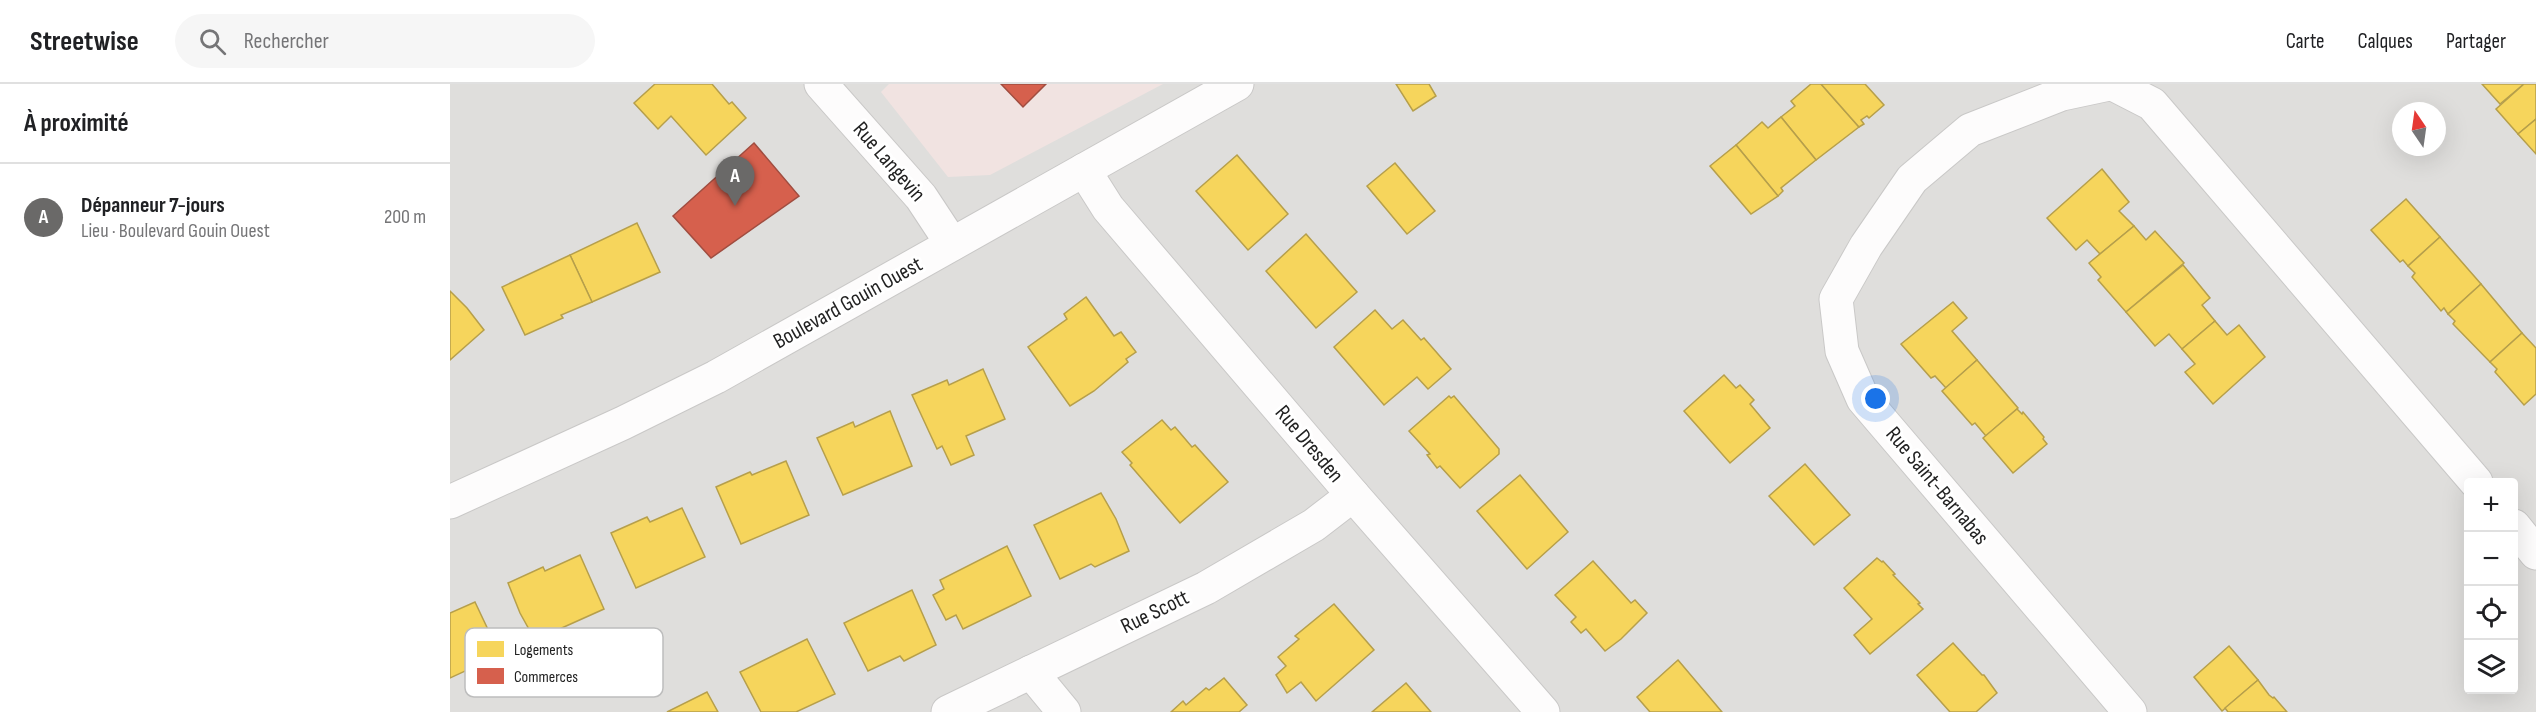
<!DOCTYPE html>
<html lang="fr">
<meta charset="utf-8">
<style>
:root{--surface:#fff;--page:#f6f6f6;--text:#202124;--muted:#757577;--line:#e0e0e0;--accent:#6a6968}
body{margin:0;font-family:"Sofia Sans Condensed",sans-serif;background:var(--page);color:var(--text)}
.controls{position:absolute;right:18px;bottom:18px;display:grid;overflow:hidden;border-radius:6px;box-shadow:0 6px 24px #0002}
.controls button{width:54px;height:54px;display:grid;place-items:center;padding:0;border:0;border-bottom:2px solid var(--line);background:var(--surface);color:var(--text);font:30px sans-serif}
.compass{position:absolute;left:1942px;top:18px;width:54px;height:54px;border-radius:50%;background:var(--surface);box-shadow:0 6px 24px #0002;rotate:347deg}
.you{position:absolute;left:1426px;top:315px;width:21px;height:21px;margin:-15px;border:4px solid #fff;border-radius:50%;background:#1a73e8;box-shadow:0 0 0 9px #1a73e833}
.badge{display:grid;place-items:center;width:39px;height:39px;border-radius:50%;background:var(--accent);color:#fff;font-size:20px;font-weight:700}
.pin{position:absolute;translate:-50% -50px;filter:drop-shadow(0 2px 3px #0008)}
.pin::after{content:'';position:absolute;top:32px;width:21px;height:18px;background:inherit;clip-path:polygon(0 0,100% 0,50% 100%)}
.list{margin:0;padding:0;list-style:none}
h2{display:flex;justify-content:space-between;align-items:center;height:78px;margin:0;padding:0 24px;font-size:26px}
h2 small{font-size:20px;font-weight:400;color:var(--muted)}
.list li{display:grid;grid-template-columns:39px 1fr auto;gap:18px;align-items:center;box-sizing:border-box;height:108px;padding:0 24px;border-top:2px solid var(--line)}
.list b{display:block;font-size:22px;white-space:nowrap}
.list p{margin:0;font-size:20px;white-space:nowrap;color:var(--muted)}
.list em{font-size:20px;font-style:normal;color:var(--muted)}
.icon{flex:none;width:33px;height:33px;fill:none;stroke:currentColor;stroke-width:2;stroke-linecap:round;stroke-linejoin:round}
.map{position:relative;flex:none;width:2086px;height:628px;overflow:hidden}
header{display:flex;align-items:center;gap:36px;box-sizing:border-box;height:84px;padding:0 30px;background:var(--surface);border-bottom:2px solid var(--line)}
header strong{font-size:28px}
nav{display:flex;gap:33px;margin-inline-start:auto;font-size:21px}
.search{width:420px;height:54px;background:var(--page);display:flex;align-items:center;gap:15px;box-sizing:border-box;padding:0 21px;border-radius:33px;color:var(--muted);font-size:22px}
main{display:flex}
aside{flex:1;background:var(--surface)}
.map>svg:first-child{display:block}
.residential{fill:#dfdedc;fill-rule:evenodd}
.commercial{fill:#f1e3e1}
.homes{fill:#f6d55c;stroke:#b69f4b;stroke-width:1.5}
.shops{fill:#d6604d;stroke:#a04d40;stroke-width:1.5}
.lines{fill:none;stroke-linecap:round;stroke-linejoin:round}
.minor-casing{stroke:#c9c8c7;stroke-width:35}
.tertiary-casing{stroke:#c9c8c7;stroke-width:35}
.minor{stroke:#fdfcfc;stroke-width:33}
.tertiary{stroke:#fdfcfc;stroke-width:33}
.labels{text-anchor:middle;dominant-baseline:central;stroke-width:6;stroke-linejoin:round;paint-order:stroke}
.street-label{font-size:22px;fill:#222;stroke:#fff}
.key{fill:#fff;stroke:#bdbdbd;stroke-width:1.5}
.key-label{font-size:16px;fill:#222}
</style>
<header>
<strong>Streetwise</strong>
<div class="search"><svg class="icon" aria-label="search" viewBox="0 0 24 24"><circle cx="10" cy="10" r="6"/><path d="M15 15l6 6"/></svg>Rechercher</div>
<nav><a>Carte</a><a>Calques</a><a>Partager</a></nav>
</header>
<main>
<aside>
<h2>À proximité<small></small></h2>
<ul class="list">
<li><span class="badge">A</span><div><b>Dépanneur 7-jours</b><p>Lieu · Boulevard Gouin Ouest</p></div><em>200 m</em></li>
</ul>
</aside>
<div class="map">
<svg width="2086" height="628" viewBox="0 0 2086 628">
<rect width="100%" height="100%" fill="#f0eeeb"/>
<path class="residential" d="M 0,0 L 2086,0 L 2086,628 L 0,628 ZM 1951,27 L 1987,27 L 1987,63 L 1951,63 ZM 2018,398 L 2064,398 L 2064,606 L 2018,606 Z"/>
<path class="commercial" d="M 439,0 L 713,0 L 540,91 L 498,93 L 431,8 Z"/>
<g class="homes">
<path d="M 205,0 L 262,0 L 279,20 L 282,18 L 296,34 L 256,71 L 221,32 L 208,45 L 184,19 Z"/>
<path d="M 946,0 L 979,0 L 986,12 L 963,27 Z"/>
<path d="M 1361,0 L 1371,0 L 1409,43 L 1366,76 L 1331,33 L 1345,22 L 1341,17 Z"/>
<path d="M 1371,0 L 1415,0 L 1434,21 L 1419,34 L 1417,32 L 1411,36 L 1414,40 L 1409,43 Z"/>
<path d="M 2032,0 L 2074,0 L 2050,20 Z"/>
<path d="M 2074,0 L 2086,0 L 2086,35 L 2068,50 L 2046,25 Z"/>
<path d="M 1331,33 L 1366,76 L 1331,104 L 1333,107 L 1328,112 L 1286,61 L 1312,38 L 1318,44 Z"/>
<path d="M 2086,35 L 2086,70 L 2068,50 Z"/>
<path d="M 1286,61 L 1328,112 L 1301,130 L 1260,82 Z"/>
<path d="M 787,71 L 838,130 L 798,166 L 746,107 Z"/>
<path d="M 945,79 L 985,127 L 957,150 L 917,102 Z"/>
<path d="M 1652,85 L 1679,118 L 1669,127 L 1684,142 L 1650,170 L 1637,156 L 1626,166 L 1597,134 Z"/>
<path d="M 1956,115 L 1990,153 L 1958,182 L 1953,176 L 1950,178 L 1921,146 Z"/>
<path d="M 187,139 L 210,188 L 142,218 L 120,171 Z"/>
<path d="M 1684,142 L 1696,156 L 1705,147 L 1734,179 L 1676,228 L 1648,196 L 1651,193 L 1639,179 Z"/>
<path d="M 856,150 L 907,208 L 866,244 L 816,187 Z"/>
<path d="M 1990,153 L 2031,200 L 1998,230 L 1994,224 L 1991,227 L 1962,193 L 1965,189 L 1958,182 Z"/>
<path d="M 120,171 L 142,218 L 111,231 L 113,234 L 75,251 L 52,203 Z"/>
<path d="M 1733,181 L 1760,214 L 1752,221 L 1765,237 L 1732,265 L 1719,250 L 1705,262 L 1676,228 Z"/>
<path d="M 2031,200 L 2072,249 L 2040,278 L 2003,240 L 2005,237 L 1998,230 Z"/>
<path d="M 0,207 L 17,224 L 34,246 L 0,276 Z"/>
<path d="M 636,213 L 664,252 L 671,248 L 686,268 L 676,275 L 678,278 L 644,307 L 620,322 L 578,263 L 617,235 L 614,230 Z"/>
<path d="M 1503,218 L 1517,234 L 1502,247 L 1527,276 L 1496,304 L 1485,292 L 1481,294 L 1451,260 Z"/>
<path d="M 925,226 L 942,245 L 953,236 L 971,256 L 974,254 L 1001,285 L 978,305 L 967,293 L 934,321 L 884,263 Z"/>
<path d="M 1765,237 L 1777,251 L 1789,241 L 1815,273 L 1763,320 L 1735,288 L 1745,280 L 1732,265 Z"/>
<path d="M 2072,249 L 2086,264 L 2086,310 L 2074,321 L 2045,288 L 2047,285 L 2040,278 Z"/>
<path d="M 1527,276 L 1568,324 L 1536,352 L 1525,339 L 1522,341 L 1492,307 Z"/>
<path d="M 533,285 L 555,335 L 516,352 L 524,371 L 501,381 L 492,362 L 487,365 L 462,311 L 497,296 L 499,301 Z"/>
<path d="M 1274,291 L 1286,304 L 1290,301 L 1304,316 L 1300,320 L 1320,344 L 1280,379 L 1234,327 Z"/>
<path d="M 999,312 L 1001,314 L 1004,312 L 1049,365 L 1049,370 L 1010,404 L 990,382 L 987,384 L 977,371 L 980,370 L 959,347 Z"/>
<path d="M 1567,325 L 1572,330 L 1573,328 L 1594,353 L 1593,355 L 1597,360 L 1563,389 L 1533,354 Z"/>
<path d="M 440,327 L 462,382 L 393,411 L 367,354 L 403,338 L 405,343 Z"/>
<path d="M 712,336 L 721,346 L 725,343 L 742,363 L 745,361 L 778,398 L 730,439 L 680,381 L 682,379 L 672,368 Z"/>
<path d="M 336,377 L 359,431 L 291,460 L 266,403 L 300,388 L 302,391 Z"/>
<path d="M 1355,380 L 1400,431 L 1364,461 L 1319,412 Z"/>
<path d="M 1070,391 L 1118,448 L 1077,485 L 1027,427 Z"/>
<path d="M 651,409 L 666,435 L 679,467 L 645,483 L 641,480 L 610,495 L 584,441 Z"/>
<path d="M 232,424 L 255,473 L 186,504 L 161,449 L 197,433 L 200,438 Z"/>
<path d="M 557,462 L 581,512 L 513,545 L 506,531 L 496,536 L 483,511 L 494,505 L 490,496 Z"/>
<path d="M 130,471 L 154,525 L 85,556 L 70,529 L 58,499 L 93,483 L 95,487 Z"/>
<path d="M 1427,474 L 1432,478 L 1433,477 L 1445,490 L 1443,491 L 1470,519 L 1468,520 L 1473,525 L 1420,570 L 1404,551 L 1422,535 L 1394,504 Z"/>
<path d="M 1143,477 L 1181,519 L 1185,516 L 1197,529 L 1171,555 L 1155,567 L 1136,545 L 1131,549 L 1121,538 L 1126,533 L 1105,511 Z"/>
<path d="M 462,506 L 486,561 L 454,577 L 450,572 L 418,587 L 394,539 Z"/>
<path d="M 25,518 L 50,571 L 0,594 L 0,529 Z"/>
<path d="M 884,520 L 924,566 L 866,617 L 851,598 L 837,609 L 826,591 L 836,582 L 828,573 L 849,555 L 845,552 Z"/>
<path d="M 357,555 L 385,610 L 346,628 L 311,628 L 290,588 Z"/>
<path d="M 1503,559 L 1532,591 L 1534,591 L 1547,609 L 1526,628 L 1500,628 L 1467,591 Z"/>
<path d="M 1779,562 L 1808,596 L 1772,627 L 1744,593 Z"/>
<path d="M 1228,576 L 1272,628 L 1200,628 L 1187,613 Z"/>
<path d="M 774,594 L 797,621 L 789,628 L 721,628 L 733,617 L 736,621 L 756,604 L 759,606 Z"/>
<path d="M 1808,596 L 1819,611 L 1823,614 L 1824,613 L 1837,628 L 1778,628 L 1775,624 Z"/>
<path d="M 956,599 L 981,628 L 922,628 Z"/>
<path d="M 257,608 L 268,628 L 217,628 Z"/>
</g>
<g class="shops">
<path d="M 551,0 L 596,0 L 573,23 Z"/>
<path d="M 304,59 L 349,112 L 261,174 L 223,132 Z"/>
</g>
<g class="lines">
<defs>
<g id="minor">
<path d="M 371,0 L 471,113 L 502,160"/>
<path d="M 1659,0 L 1612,10 L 1520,46 L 1462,95 L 1416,162 L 1386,215 L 1392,267 L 1413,315 L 1680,628"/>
<path d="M 1663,0 L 1702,20 L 2026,398"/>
<path d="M 634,86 L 658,124 L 903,411 L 1093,628"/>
<path d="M 2064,442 L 2086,469"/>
<path d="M 581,588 L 614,628"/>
<path d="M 498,628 L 756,504 L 864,441 L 903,411"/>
</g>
<path id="tertiary" d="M 0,418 L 173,339 L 266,293 L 787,0"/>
</defs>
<use href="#minor" class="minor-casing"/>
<use href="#tertiary" class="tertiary-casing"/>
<use href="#minor" class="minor"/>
<use href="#tertiary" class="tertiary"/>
</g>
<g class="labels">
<g class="street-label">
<text transform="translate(439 78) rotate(49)">Rue Langevin</text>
<text transform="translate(398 219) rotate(-29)">Boulevard Gouin Ouest</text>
<text transform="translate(859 360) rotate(50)">Rue Dresden</text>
<text transform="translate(1487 402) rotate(50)">Rue Saint-Barnabas</text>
<text transform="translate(705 528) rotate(-26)">Rue Scott</text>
</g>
</g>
<rect x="15" y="544" width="198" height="69" rx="9" class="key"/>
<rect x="27" y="557" width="27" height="16" fill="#f6d55c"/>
<rect x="27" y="584" width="27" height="16" fill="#d6604d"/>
<g class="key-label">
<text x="64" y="571">Logements</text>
<text x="64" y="598">Commerces</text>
</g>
</svg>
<div class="controls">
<button>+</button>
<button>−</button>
<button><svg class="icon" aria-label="locate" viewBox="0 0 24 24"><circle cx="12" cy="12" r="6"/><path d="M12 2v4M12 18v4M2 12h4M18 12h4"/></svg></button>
<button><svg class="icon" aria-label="layers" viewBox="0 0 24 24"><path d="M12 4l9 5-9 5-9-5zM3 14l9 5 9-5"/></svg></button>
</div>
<svg class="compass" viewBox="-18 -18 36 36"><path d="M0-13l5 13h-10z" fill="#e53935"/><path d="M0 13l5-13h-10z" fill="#757577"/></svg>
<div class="you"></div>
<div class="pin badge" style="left:285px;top:122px">A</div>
</div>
</main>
